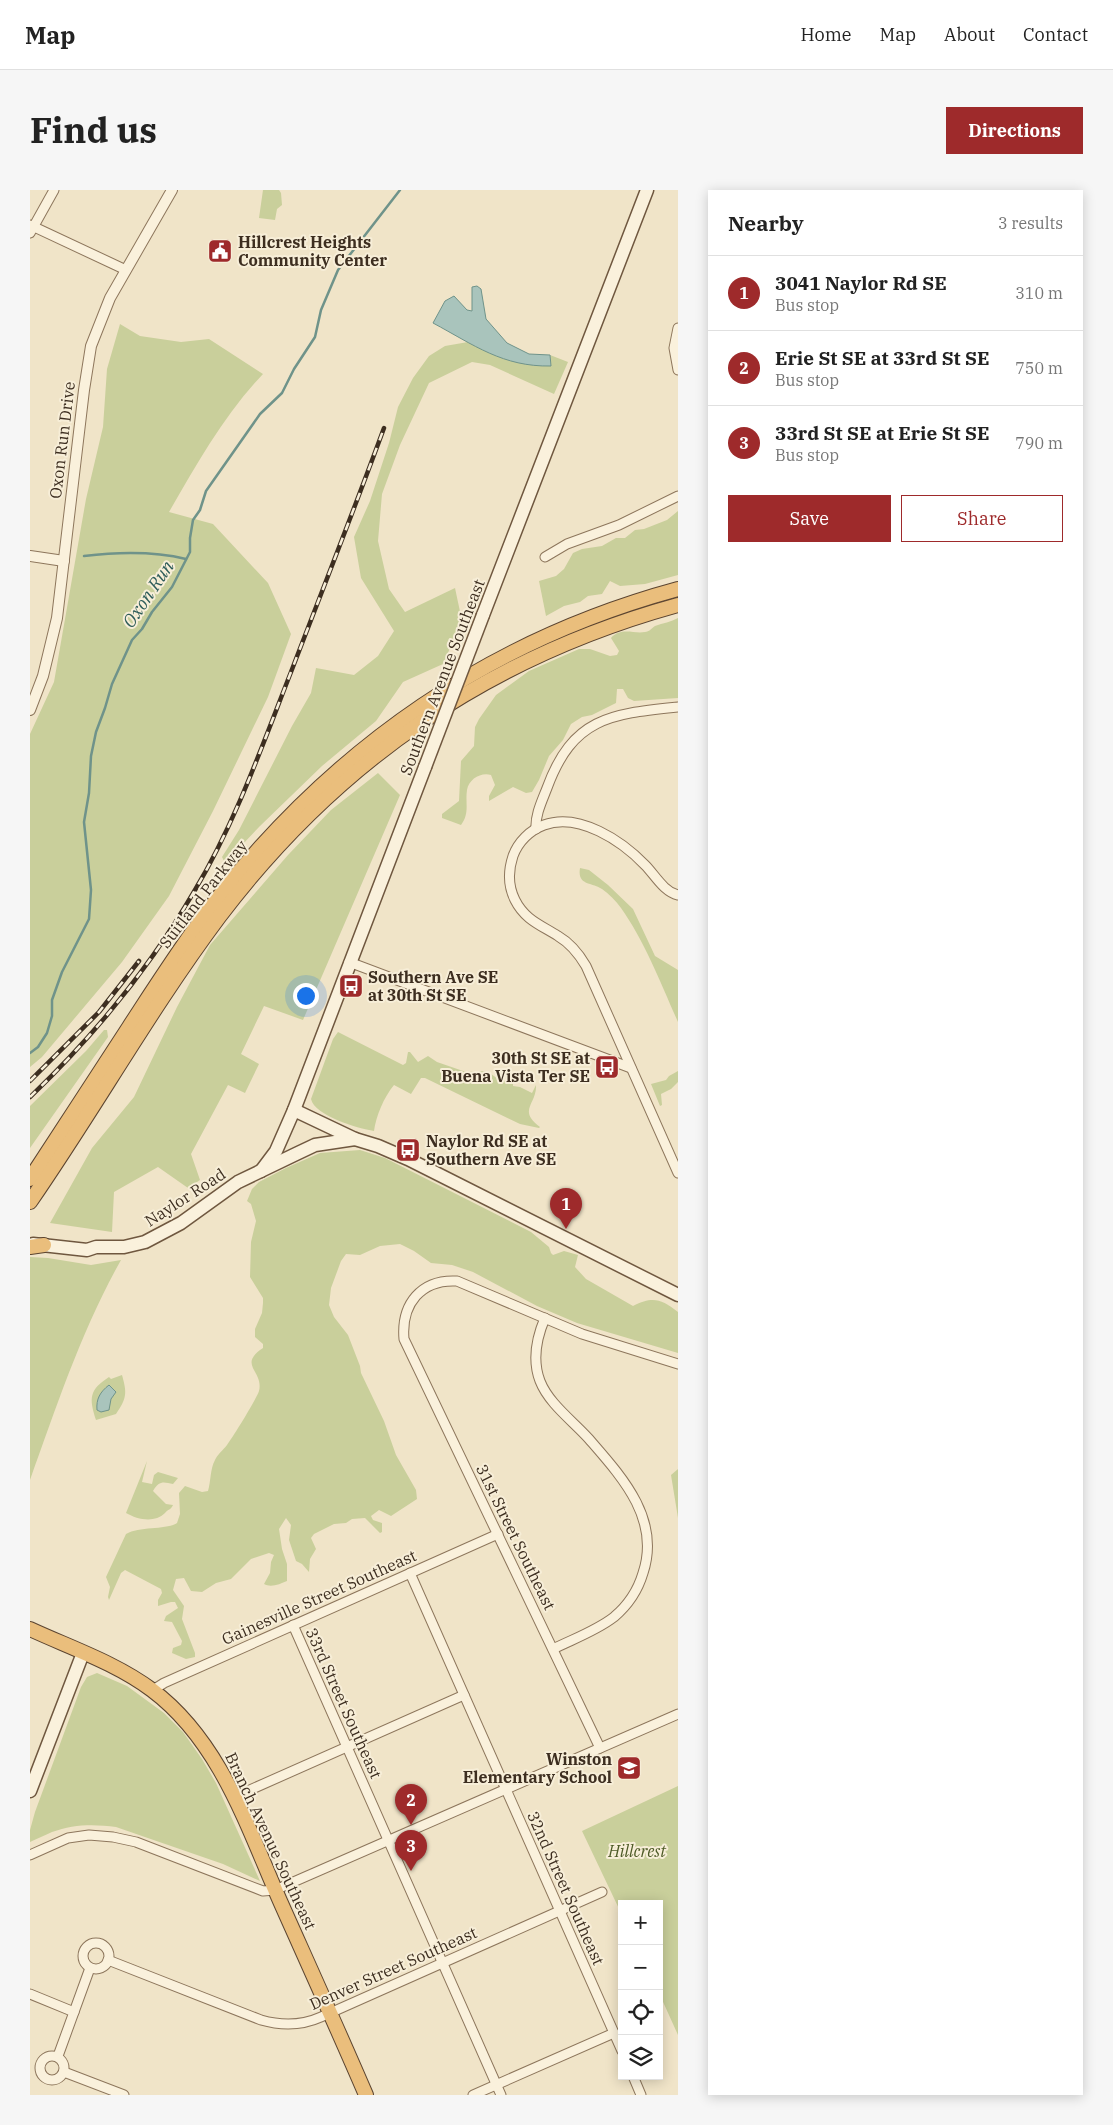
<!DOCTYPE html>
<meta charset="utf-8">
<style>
:root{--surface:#fff;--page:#f6f6f6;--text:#222;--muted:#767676;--line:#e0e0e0;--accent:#9e2a2b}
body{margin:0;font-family:"IBM Plex Serif",serif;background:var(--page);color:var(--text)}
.controls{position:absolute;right:15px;bottom:15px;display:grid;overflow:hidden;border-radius:0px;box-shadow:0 2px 12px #0003}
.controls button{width:45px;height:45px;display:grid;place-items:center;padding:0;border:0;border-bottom:1px solid var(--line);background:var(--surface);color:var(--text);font:25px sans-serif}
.you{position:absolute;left:275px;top:805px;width:18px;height:18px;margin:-12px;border:4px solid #fff;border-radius:50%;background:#1a73e8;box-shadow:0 0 0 8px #1a73e833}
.badge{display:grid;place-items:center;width:32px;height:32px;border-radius:50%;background:var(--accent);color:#fff;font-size:16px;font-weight:700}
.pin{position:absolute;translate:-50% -41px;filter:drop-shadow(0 1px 2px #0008)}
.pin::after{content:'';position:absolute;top:26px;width:18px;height:15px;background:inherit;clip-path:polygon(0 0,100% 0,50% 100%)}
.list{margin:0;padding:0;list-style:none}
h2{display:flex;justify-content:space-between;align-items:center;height:65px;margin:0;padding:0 20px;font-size:21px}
h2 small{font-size:16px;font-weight:400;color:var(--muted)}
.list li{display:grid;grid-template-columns:32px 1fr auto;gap:15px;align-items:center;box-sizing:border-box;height:75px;padding:0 20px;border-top:1px solid var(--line)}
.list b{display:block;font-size:19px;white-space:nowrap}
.list p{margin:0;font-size:16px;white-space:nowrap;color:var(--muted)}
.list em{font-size:16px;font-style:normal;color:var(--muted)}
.actions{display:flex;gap:10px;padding:15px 20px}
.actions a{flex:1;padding:11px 0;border:1px solid var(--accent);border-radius:0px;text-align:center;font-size:18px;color:var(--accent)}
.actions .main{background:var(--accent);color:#fff}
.icon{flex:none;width:28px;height:28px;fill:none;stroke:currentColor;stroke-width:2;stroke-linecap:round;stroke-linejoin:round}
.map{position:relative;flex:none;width:648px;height:1905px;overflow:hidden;border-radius:0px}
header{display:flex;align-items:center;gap:30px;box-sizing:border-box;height:70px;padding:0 25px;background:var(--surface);border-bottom:1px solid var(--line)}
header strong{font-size:24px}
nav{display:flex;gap:28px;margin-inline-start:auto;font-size:18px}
.intro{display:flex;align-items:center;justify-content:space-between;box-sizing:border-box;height:120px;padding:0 30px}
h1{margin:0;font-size:35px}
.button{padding:12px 22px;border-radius:0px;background:var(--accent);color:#fff;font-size:18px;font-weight:700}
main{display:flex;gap:30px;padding:0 30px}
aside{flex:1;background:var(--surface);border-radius:0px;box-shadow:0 2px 12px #0003}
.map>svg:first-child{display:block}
.green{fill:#c9cf9b}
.water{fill:#a9c4bc;stroke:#6f938a}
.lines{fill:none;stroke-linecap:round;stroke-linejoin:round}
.stream{stroke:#6f938a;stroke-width:2.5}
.minor-casing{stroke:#8d765c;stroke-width:11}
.tertiary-casing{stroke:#8d765c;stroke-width:12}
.secondary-casing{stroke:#6f573f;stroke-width:15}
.trunk-casing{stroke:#5b4430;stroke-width:16}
.minor{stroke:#faf1dc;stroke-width:9}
.tertiary{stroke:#faf1dc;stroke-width:10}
.secondary{stroke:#faf1dc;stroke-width:12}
.trunk{stroke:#eabe7c;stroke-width:14}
.rail-casing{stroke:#3d2e20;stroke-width:4.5}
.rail{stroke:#f7eed8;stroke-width:2.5;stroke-dasharray:8;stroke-linecap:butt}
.secondary-bridge-casing{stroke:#6f573f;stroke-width:15;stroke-linecap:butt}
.secondary-bridge{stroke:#faf1dc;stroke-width:12}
.labels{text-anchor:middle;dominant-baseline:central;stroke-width:4;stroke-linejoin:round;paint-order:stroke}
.poi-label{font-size:16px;font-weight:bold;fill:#3d2e20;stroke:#f7eed8;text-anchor:start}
.street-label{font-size:16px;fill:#3d2e20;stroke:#f7eed8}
.park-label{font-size:16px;font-style:italic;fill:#4d5a26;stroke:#f7eed8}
.water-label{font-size:18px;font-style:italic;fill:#2f5d5a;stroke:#f7eed8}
</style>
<header>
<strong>Map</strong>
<nav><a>Home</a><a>Map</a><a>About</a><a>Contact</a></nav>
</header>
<div class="intro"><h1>Find us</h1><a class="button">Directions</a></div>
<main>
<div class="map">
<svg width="648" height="1905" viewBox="0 0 648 1905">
<rect width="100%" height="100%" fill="#f0e4c8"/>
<g class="green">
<path d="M 233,0 L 249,0 L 251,3 L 252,15 L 247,19 L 245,30 L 229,28 Z"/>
<path d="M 90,134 L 110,146 L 151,152 L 179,149 L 233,184 C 194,225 167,274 139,322 L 183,334 L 238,393 L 261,444 L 238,507 L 183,621 L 139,706 L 92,772 L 12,867 L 0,877 L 0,544 L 24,492 L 56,309 L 73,237 L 77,179 Z"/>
<path d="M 438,152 C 466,167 489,176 521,176 L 520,165 L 538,172 L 524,204 L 460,175 L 442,172 L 399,193 L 370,255 L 352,304 L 348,351 L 359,399 L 375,422 L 425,398 L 432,431 L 413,474 L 373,492 L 346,531 L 292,576 L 230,636 L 195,673 L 192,667 L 209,640 L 262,536 L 281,503 L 286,478 L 324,485 L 348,466 L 364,441 L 331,388 L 324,347 L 340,311 L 359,253 L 368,217 L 383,188 L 399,166 L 415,156 Z"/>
<path d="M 648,321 L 648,385 L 615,394 L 590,396 L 580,391 L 572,404 L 558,406 L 550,412 L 534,416 L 516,426 L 509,391 L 526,386 L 534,379 L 543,363 L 552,359 L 572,356 L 586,348 L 595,348 L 605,340 L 614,339 L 637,330 Z"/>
<path d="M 648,428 L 648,508 L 604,511 L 598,508 L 593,499 L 587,499 L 586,513 L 562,525 L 552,527 L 541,534 L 533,550 L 519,566 L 509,590 L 502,602 L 496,603 L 483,597 L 459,611 L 459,606 L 465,595 L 461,585 C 451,582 439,589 437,600 C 435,613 440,623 431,635 L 412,628 L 412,624 L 429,611 L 431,571 L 444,556 L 445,537 L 449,529 L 466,505 L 499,481 L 549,459 L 560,459 L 580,466 L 587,465 L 589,461 L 581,448 C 591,437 603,444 615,442 C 619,442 622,438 625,436 C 633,433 641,432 648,428 Z"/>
<path d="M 348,583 L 370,605 L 273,830 L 234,816 L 211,864 L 229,874 L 215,903 L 198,895 L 161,964 L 170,990 L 158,998 L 128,977 L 84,1002 L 82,1042 L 20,1033 L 62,958 L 104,907 L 147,817 L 180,755 L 258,665 L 301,620 Z"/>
<path d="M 550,678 L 559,680 L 578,695 L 603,719 L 625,766 L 648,780 L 648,832 C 632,796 614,750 591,718 C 586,711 579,704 572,699 C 562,692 547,696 550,678 Z"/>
<path d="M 74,840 L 77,840 L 78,847 L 0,958 L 0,916 L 56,861 Z"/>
<path d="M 308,842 L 373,875 L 376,873 L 378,862 L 380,862 L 388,872 L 398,866 L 407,872 L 436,882 L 457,881 L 468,889 L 483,893 L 483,896 L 490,897 L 502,903 L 506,895 C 507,914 487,920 510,937 L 509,938 L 490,934 L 395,888 L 391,888 L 381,904 L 364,895 C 354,907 346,926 344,941 C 327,938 285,926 281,909 L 303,849 Z"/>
<path d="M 648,881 L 648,892 L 641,899 L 631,904 L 632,915 L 630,916 L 621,894 L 636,890 L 639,886 Z"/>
<path d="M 330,960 L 355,968 L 501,1042 L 519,1057 L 521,1063 L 523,1065 L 534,1061 L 548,1065 L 545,1077 L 556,1089 L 603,1116 C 623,1106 631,1109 648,1122 L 648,1163 L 547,1133 L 507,1116 L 443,1082 L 422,1075 L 401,1073 L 384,1061 L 370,1054 L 350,1056 L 330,1065 L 316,1064 L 311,1071 L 301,1098 L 299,1115 L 304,1127 L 318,1145 L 330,1176 L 331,1183 L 354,1231 L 366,1265 L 386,1300 L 387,1309 L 361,1326 L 349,1320 L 341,1326 L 343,1330 L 352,1333 L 352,1342 L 350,1343 L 335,1328 L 322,1329 L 316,1333 L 304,1334 L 284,1344 L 281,1348 L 286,1359 L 280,1369 L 279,1382 L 272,1374 L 266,1371 L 259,1350 L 261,1335 L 256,1328 L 249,1339 L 252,1359 L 257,1374 L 257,1391 C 250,1394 241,1398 234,1394 L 240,1383 L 241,1372 L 244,1365 L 239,1363 L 221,1369 L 201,1389 L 186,1393 L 172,1402 L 161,1401 L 154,1388 L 146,1389 L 143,1400 L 154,1416 L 152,1429 L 165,1463 L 165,1467 L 156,1469 L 142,1463 L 143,1458 L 151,1455 L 152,1451 L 142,1432 L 134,1431 L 136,1426 L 148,1418 L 145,1412 L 141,1412 L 128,1416 L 128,1410 L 132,1403 L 131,1399 L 95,1380 L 91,1383 L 79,1410 L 78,1407 L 80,1397 L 76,1387 L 96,1344 C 110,1336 137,1340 147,1333 L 150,1324 L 149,1303 L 155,1296 L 172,1302 L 178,1301 C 181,1291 180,1279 185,1270 C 187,1265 193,1260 197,1255 C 203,1247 226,1210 229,1201 C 234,1181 207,1175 233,1158 L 233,1154 L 225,1147 L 225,1139 L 232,1123 L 233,1113 L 233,1108 L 220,1087 L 221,1052 L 226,1031 L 221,1014 L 217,1011 L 222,999 L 229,992 L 256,978 L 290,963 Z"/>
<path d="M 0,1067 L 18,1068 L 61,1075 L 91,1070 C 52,1139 27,1215 0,1290 Z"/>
<path d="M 92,1185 C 97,1203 97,1208 86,1224 L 66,1230 C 59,1208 59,1200 79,1187 L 81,1189 Z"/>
<path d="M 117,1271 L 112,1292 L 122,1294 L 124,1285 L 128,1282 L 148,1288 L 143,1294 C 134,1292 129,1290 123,1301 L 136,1314 L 143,1315 C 141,1320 138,1319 135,1323 C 125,1333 108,1330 96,1323 Z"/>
<path d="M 648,1279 L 648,1328 L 641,1285 Z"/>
<path d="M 67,1483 L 97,1496 L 134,1523 L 153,1542 L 172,1569 L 186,1593 L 230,1691 L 193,1674 L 86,1637 C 65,1634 43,1634 22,1642 C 15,1645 7,1649 0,1652 L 0,1640 L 5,1622 L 51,1497 L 57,1487 Z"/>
<path d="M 648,1596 L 648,1845 L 629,1803 L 629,1714 L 592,1714 L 592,1725 L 552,1641 Z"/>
</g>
<g class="water">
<path d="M 447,96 L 451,99 L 456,129 L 477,153 L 499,164 L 520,165 L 521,176 C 473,177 444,155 403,133 L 415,111 L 424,106 L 437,120 L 442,121 L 442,97 Z"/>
<path d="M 79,1195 L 86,1202 L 81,1209 L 79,1220 L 71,1222 L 67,1220 C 66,1209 70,1202 79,1195 Z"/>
</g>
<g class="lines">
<g class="stream">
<path d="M 54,366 C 88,362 123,361 156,369"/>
<path d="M 0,863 L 8,857 L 17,843 L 22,826 L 22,810 L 32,782 L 59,729 L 61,700 L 54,632 L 59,603 L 61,566 L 66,542 L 75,518 L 82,494 L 102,450 L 112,439 L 122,422 L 142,397 L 160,362 L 160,348 L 163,330 L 170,320 L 176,301 L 230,224 L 252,203 L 264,179 L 285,147 L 291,120 L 308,80 L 370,0"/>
</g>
<defs>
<g id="minor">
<path d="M 0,35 L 96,80"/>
<path d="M 0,43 L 24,0"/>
<path d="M 648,138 L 644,158 L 648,180"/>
<path d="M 515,367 L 537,354 L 589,335 L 648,306"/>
<path d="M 506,639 C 505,625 512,611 517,598 C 543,527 581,524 648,517"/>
<path d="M 648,705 C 634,702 625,685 615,675 C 592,651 549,622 514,635 C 500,640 488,652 483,666 C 478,681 478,696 485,710 C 495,730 511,735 528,746 C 540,753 549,764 556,776 L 648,983"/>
<path d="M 319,772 L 601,878"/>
<path d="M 515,1128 C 506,1149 502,1170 510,1191 C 519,1214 543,1231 559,1249 C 592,1287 631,1329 613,1383 C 608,1400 597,1416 584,1427 C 566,1441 543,1449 523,1459"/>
<path d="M 380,1383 L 592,1861"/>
<path d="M 263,1435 L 471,1905"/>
<path d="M 123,1500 L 134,1493 L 468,1344"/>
<path d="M 570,1558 L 374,1149 C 371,1114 391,1089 427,1091 L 552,1144 L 648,1174"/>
<path d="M 204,1607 L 434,1505"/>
<path d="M 0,1665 L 38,1648 L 59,1645 L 83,1647 L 106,1652 L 233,1701 L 245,1700 L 648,1524"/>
<circle cx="66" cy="1766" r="13"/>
<path d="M 78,1770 L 231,1830 C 252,1836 271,1836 291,1827 L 572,1702"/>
<path d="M 0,1804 L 44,1822"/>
<circle cx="22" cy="1878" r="12"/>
<path d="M 28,1866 L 60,1778"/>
<path d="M 34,1882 L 94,1905"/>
<path d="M 603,1886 L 611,1905"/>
<path d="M 443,1905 L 584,1843"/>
</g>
<g id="tertiary">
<path d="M 0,366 L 34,371"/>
<path d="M 0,520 L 13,486 L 27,428 L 54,200 L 61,156 L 80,108 L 142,0"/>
</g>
<g id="secondary">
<path d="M 453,425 L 617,0"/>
<path d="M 264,920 L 325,949 L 348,956 L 378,969 L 648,1105"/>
<path d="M 231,981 L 246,961 L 264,920 L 395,577"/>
<path d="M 3,1054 L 57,1060 L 66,1057 L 94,1057 L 115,1052 L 151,1033 L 208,992 L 266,964 L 285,955 L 325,949"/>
<path d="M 0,1601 L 53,1463"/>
</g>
<g id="trunk">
<path d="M 0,989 C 33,938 66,888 99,837 C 127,794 155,750 186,710 C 306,557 460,450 648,399"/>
<path d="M 0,1012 C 65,918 121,818 189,727 C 308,570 459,467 648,415"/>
<path d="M 0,1057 L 14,1055"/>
<path d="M 0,1439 C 41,1458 86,1473 122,1500 C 190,1551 217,1636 250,1711 C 279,1776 308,1840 336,1905"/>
</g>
</defs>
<use href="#minor" class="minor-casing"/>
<use href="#tertiary" class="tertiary-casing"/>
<use href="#secondary" class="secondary-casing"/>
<use href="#trunk" class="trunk-casing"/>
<use href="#minor" class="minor"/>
<use href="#tertiary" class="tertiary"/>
<use href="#secondary" class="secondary"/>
<use href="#trunk" class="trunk"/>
<defs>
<g id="rail">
<path d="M 0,891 L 69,822 L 109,771"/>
<path d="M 0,907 C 64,846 121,776 165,700 C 206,631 232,556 261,482 C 292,401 324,320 354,238"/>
</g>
</defs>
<use href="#rail" class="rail-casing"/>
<use href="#rail" class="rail"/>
<defs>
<path id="secondary-bridge" d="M 395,577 L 453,425"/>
</defs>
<use href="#secondary-bridge" class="secondary-bridge-casing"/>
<use href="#secondary-bridge" class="secondary-bridge"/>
</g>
<defs>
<symbol id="civic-square" viewBox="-11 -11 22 22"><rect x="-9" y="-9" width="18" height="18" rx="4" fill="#9e2a2b" stroke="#f7eed8"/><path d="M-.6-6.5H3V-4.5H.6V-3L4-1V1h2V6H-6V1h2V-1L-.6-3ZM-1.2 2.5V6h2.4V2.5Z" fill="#fff"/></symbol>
<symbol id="bus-square" viewBox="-11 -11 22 22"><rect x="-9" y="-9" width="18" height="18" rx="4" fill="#9e2a2b" stroke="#f7eed8"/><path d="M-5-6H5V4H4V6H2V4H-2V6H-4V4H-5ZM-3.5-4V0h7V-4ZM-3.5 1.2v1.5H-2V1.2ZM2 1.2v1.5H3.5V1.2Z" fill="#fff"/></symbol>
<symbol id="school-square" viewBox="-11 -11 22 22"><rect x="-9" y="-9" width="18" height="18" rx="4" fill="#9e2a2b" stroke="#f7eed8"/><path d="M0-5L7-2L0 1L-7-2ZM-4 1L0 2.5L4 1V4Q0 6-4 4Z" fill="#fff"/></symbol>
</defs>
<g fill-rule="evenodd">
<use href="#civic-square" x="176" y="47" width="28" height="28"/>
<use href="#bus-square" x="307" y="782" width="28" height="28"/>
<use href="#bus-square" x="563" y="863" width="28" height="28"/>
<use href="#bus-square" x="364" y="946" width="28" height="28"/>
<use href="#school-square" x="585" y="1564" width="28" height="28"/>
</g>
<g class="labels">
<g class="poi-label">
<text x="208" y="52">Hillcrest Heights<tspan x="208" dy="18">Community Center</tspan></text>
<text x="338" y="787">Southern Ave SE<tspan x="338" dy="18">at 30th St SE</tspan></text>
<text x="560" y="868" text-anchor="end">30th St SE at<tspan x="560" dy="18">Buena Vista Ter SE</tspan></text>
<text x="396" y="951">Naylor Rd SE at<tspan x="396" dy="18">Southern Ave SE</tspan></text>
<text x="582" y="1569" text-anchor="end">Winston<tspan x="582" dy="18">Elementary School</tspan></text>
</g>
<g class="street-label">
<text transform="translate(32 250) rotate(-83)">Oxon Run Drive</text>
<text transform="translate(412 487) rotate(-69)">Southern Avenue Southeast</text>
<text transform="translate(173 704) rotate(-52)">Suitland Parkway</text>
<text transform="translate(155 1007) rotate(-33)">Naylor Road</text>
<text transform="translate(486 1347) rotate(64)">31st Street Southeast</text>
<text transform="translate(289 1407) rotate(-24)">Gainesville Street Southeast</text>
<text transform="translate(314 1513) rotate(66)">33rd Street Southeast</text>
<text transform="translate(241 1651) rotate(65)">Branch Avenue Southeast</text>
<text transform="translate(536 1698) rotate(66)">32nd Street Southeast</text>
<text transform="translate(363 1778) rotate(-24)">Denver Street Southeast</text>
</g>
<g class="park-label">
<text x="607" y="1661">Hillcrest</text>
</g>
<g class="water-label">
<text transform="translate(118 404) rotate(-56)">Oxon Run</text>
</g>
</g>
</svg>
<div class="controls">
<button>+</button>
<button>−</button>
<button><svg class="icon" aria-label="locate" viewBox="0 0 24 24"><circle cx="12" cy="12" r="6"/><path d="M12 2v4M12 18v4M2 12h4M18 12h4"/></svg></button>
<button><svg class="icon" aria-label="layers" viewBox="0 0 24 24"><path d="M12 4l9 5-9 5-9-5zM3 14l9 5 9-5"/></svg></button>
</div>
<div class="you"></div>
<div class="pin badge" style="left:536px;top:1039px">1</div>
<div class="pin badge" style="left:381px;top:1635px">2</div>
<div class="pin badge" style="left:381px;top:1681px">3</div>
</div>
<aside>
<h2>Nearby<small>3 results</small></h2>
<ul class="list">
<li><span class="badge">1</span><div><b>3041 Naylor Rd SE</b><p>Bus stop</p></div><em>310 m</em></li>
<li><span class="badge">2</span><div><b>Erie St SE at 33rd St SE</b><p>Bus stop</p></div><em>750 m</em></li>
<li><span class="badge">3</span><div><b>33rd St SE at Erie St SE</b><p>Bus stop</p></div><em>790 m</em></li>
</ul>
<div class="actions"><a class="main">Save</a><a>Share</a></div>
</aside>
</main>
